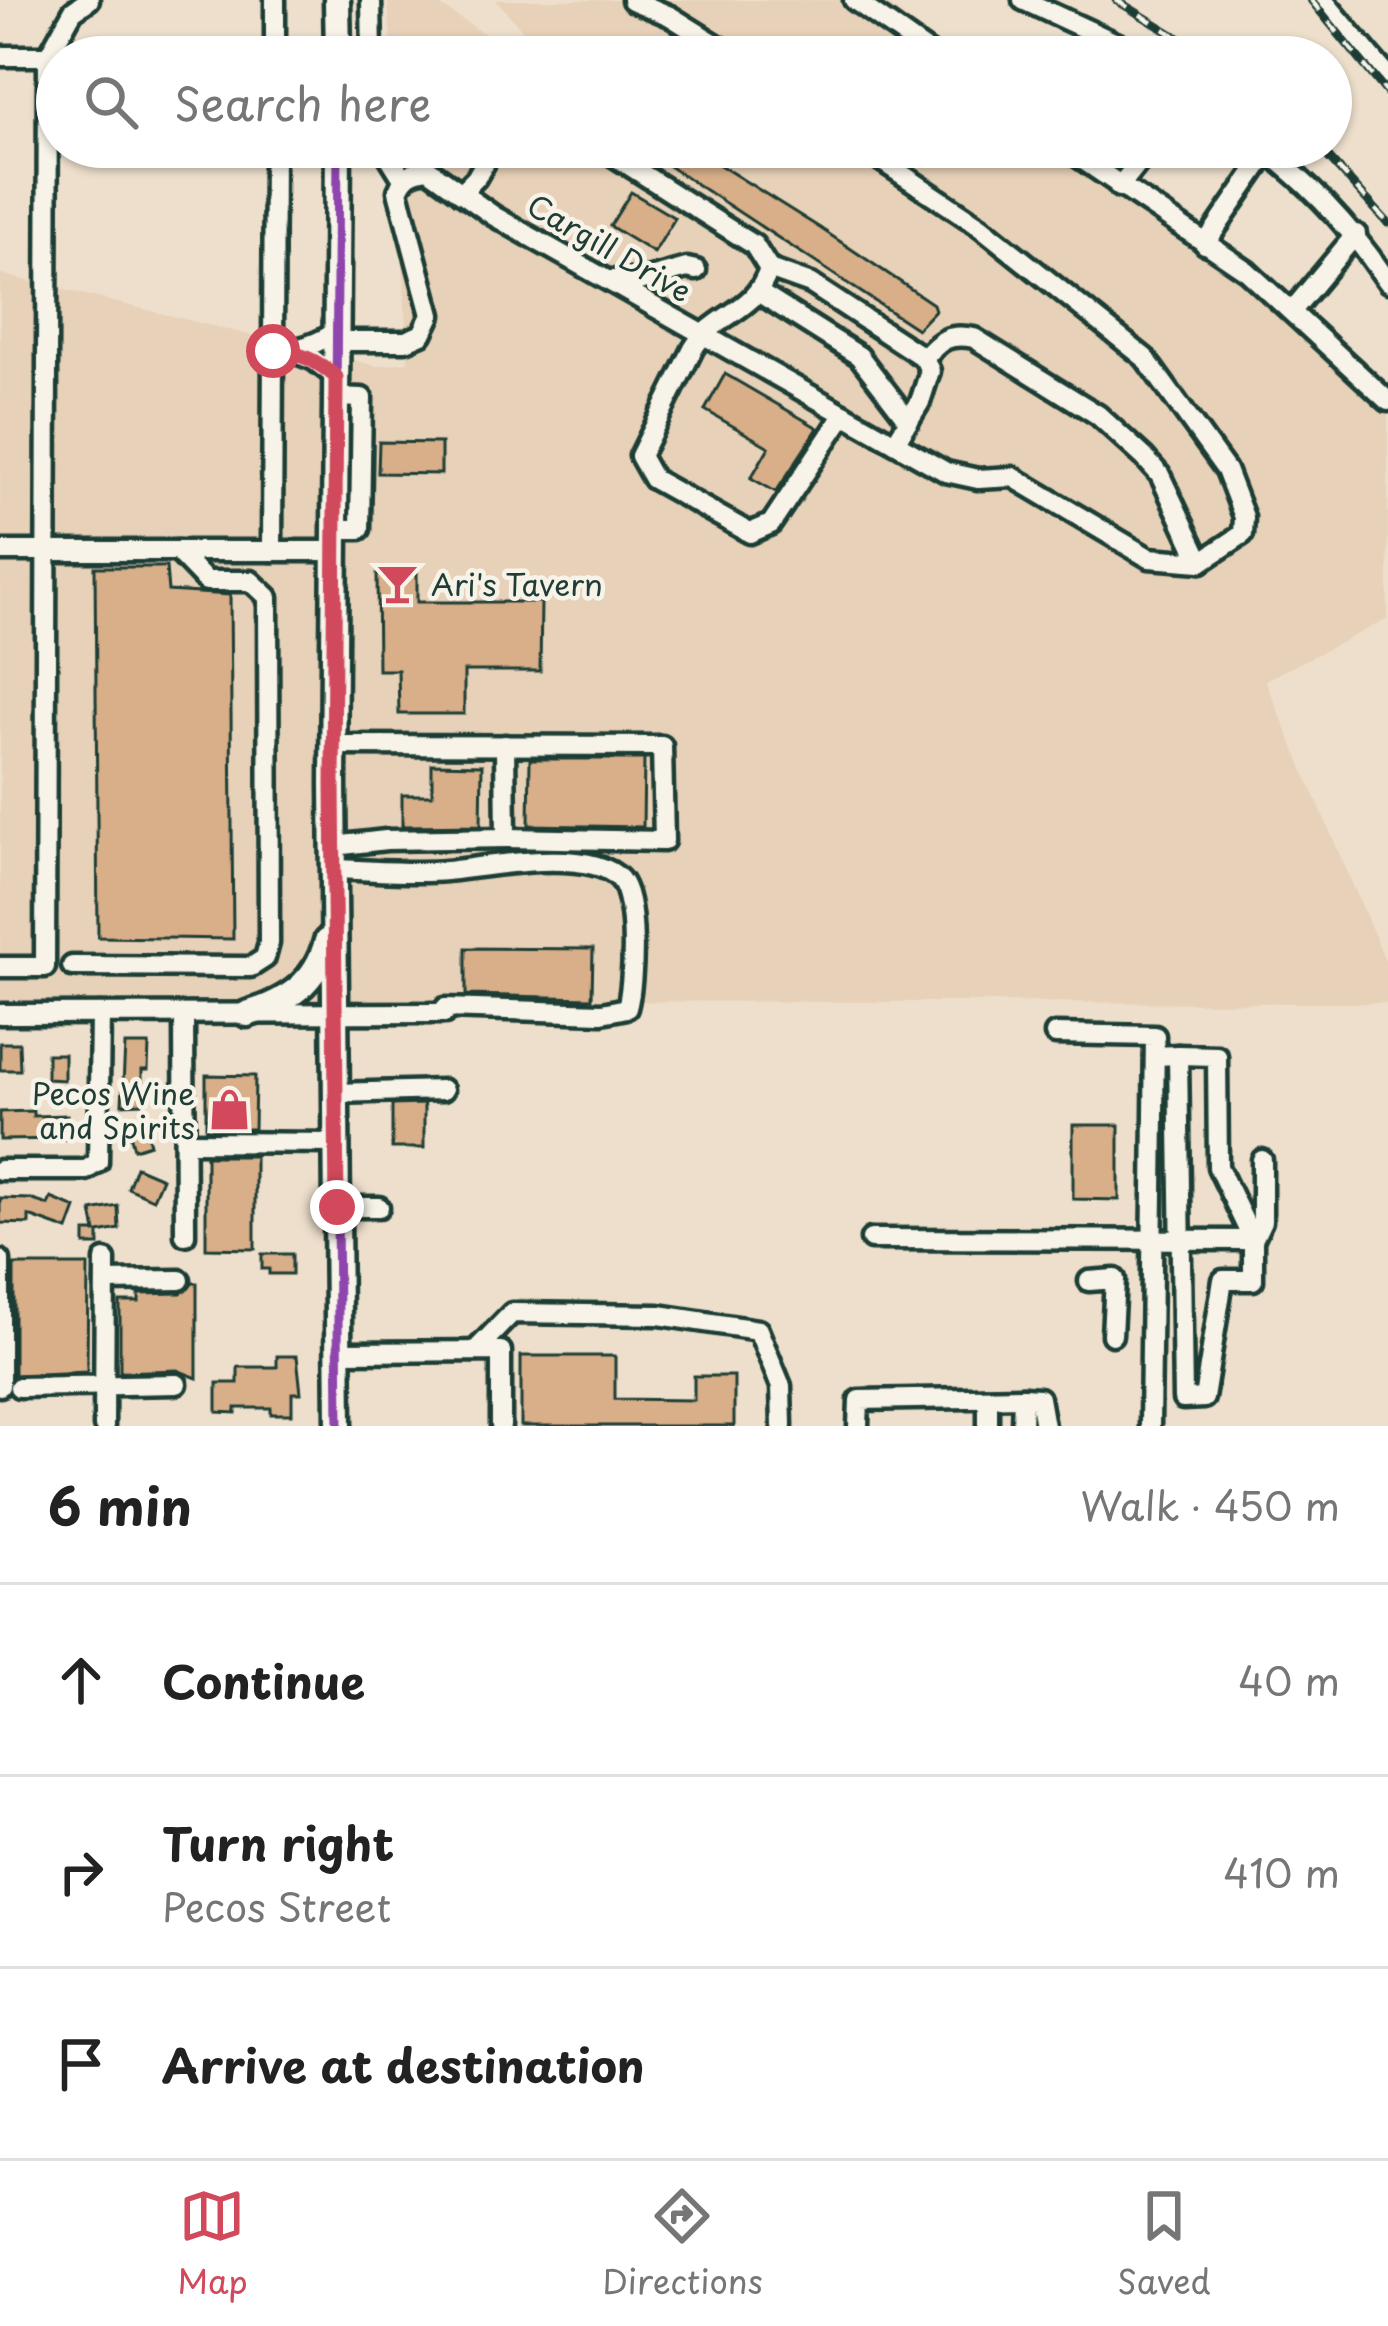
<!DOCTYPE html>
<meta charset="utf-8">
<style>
:root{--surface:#fff;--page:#f6f6f6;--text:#222;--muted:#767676;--line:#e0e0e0;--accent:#d1495b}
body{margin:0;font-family:"Playpen Sans",sans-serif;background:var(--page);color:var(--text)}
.stop{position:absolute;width:36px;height:36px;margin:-27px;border:9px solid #d1495b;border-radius:50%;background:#fff}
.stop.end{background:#d1495b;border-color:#fff;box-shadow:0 3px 12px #0008}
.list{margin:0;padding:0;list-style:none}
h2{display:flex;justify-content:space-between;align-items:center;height:156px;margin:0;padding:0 48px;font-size:51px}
h2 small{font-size:39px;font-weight:400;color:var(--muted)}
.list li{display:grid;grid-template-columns:78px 1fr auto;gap:36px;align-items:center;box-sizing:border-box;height:192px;padding:0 48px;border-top:3px solid var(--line)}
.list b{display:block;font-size:45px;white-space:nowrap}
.list p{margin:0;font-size:39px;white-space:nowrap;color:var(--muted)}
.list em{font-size:39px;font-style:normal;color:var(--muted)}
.icon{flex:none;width:66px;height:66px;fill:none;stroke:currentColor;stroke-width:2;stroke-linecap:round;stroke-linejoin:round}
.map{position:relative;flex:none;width:1388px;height:1426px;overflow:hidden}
.search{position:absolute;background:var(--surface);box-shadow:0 3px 9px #0004;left:36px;right:36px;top:36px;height:132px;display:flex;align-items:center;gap:30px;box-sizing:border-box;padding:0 42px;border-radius:66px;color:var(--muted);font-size:45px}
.sheet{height:732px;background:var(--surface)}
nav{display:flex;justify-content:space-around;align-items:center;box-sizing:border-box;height:168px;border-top:3px solid var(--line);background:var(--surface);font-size:33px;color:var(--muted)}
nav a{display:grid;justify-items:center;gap:6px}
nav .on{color:var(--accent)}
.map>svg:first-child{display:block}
.built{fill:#e7d1b8}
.building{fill:#d8af89;stroke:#1f3d34;stroke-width:3}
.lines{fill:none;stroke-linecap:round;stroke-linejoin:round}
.minor-casing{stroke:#1f3d34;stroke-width:27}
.major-casing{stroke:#1f3d34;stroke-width:33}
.minor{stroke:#f7f3e8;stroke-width:18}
.major{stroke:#f7f3e8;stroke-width:24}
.rail-casing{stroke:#1f3d34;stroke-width:9}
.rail{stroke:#f7f3e8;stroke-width:4.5;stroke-dasharray:14;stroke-linecap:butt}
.bus-1-casing{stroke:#f7f3e8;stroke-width:18}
.bus-1{stroke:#8e44ad;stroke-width:9}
.route{stroke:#d1495b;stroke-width:15}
.labels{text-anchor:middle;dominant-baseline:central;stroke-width:9;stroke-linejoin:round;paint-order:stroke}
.street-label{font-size:30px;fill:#1f3d34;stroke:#f7f3e8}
.poi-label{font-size:30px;fill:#1f3d34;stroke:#f7f3e8;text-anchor:start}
</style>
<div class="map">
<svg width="1388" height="1426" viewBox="0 0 1388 1426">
<rect width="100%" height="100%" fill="#eedfcc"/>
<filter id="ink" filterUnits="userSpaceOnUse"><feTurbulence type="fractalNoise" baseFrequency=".00833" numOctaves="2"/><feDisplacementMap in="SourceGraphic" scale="24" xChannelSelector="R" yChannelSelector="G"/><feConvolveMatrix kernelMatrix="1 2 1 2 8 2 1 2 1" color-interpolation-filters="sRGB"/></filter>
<g filter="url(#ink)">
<g class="built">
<path d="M 388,0 L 431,0 L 521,57 L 392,57 Z"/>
<path d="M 496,0 L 881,0 L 956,57 L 546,57 Z"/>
<path d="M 397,147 L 1075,147 L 1372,372 L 1388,388 L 1388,619 L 1265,680 L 1388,967 L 1388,1003 L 0,1000 L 0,274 L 377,366 L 408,362 Z"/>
</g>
<g class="building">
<path d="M 640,147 L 691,147 L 820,228 L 933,304 L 935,310 L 917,329 Z"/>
<path d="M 631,192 L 675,218 L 654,253 L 610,226 Z"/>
<path d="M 725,374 L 818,428 L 776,492 L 751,478 L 769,447 L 705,410 Z"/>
<path d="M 379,442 L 441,443 L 441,474 L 378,473 Z"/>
<path d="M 95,567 L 166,567 L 168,591 L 230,595 L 233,939 L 98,937 Z"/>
<path d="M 417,573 L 417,602 L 541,602 L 540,671 L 464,671 L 464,714 L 399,714 L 398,670 L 378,670 L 377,574 Z"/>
<path d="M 530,759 L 644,759 L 643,827 L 529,825 Z"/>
<path d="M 432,764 L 482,765 L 481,825 L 402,826 L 402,795 L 432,795 Z"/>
<path d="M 466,948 L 593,949 L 592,998 L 466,995 Z"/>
<path d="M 0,1043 L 19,1043 L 20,1070 L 0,1070 Z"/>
<path d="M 125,1045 L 149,1045 L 148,1070 L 142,1070 L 142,1103 L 122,1104 Z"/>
<path d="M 47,1054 L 64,1054 L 64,1080 L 47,1079 Z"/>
<path d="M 206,1075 L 255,1076 L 254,1129 L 206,1129 Z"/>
<path d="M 424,1104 L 424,1148 L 392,1148 L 392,1105 Z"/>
<path d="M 33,1111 L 33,1116 L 67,1115 L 67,1139 L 0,1140 L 0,1112 Z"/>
<path d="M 144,1122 L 150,1144 L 134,1149 L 128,1126 Z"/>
<path d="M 1073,1125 L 1119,1125 L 1119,1200 L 1073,1199 Z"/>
<path d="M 206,1156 L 255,1156 L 255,1249 L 206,1248 Z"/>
<path d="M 136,1167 L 162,1178 L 153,1199 L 128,1188 Z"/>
<path d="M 0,1198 L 30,1199 L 48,1205 L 51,1198 L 76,1208 L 68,1230 L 29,1216 L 29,1224 L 0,1223 Z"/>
<path d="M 118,1206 L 119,1229 L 99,1233 L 99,1245 L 85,1245 L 85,1232 L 96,1232 L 92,1211 Z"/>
<path d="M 262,1254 L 292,1254 L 292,1274 L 269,1274 L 269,1269 L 262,1269 Z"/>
<path d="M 14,1265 L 88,1265 L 87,1372 L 14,1375 Z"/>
<path d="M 193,1283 L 197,1283 L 197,1378 L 177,1370 L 120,1372 L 120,1302 L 139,1302 L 139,1294 L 181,1293 Z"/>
<path d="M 277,1356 L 297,1356 L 301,1393 L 292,1393 L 292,1414 L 271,1414 L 271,1408 L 236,1408 L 236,1413 L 217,1412 L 217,1383 L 238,1383 L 238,1367 L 277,1367 Z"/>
<path d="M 521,1356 L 615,1356 L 615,1399 L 694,1400 L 694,1376 L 734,1376 L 734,1426 L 521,1426 Z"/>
</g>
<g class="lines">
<defs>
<g id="minor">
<path d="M 371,0 L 372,57"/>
<path d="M 632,0 L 670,16 L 736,57"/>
<path d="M 854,0 L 935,57"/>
<path d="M 1023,0 L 1118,44 L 1123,57"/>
<path d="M 1323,0 L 1388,77"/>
<path d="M 0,56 L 48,56 L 45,967 L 0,967"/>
<path d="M 48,56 L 73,11 L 89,0"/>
<path d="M 275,57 L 275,0"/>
<path d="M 383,147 L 403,179"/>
<path d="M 600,147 L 754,245 L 769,269 C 754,315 716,311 693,349 L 640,456 L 653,479 L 750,533 L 771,524 L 844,414"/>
<path d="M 861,147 L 981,227 L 1145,358 L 1226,470 L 1244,517 L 1243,534 L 1201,562 L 1160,475 L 1144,457 L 1098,415 L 974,338 C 948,333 941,340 924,358"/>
<path d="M 1064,147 L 1247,271 L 1388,401"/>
<path d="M 1261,147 C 1312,185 1353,230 1388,282"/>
<path d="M 1119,187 L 1151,147"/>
<path d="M 461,193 L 476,178 L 494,147"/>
<path d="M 1205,244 L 1268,152"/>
<path d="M 769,269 L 811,284 L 924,358 L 930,371 L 920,402 L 895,443"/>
<path d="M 611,280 L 643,280 L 687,268 L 696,270"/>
<path d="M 761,294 L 859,356 L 909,421"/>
<path d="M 1292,311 L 1356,234"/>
<path d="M 337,341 L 406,341 L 422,334 L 431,315 L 398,191 C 404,176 411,171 428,169 L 494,216 L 946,472 L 978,479 L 1013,477 L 1149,558 L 1201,562"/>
<path d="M 273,351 C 296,351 319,344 338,330"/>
<path d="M 291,351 L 314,360 L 336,377"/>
<path d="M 334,529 L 360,529 L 362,398 L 335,397"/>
<path d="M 0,551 L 334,551"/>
<path d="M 272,551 L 274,147"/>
<path d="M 333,745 L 662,746 L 664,841 L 506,838"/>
<path d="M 334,846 L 386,840 L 506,838 L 505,745"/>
<path d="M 334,869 C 371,870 410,874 446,871 C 486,867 590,846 620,879 C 638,900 634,982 627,1008 L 602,1013 L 445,1008"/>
<path d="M 72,966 L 251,967 L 265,958 L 269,943 L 268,597 L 251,581 L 206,581 L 177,551"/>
<path d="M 0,1014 L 445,1013"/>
<path d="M 184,1015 L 185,1235"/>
<path d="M 1055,1034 L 1155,1036 L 1150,1426"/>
<path d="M 1155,1056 L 1178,1055 L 1183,1399 L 1204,1398 L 1223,1280 L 1253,1280 L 1253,1240 L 1262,1221 L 1262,1160"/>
<path d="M 335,1093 L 443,1090"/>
<path d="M 185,1142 L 335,1143"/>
<path d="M 0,1170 L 86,1170 L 98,1162 L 100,1014"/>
<path d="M 336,1207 L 379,1207"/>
<path d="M 871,1239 L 1253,1240 L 1218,1167 L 1217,1056 L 1178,1055"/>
<path d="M 0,1260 L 0,1386"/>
<path d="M 105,1281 L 180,1280"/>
<path d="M 1089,1281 L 1115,1279 L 1112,1335"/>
<path d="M 475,1351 L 512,1313 L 659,1315 L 758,1330 L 781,1386 L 782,1426"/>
<path d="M 339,1352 L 501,1351 L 501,1426"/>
<path d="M 19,1387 L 177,1384"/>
<path d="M 104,1426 L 105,1260"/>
<path d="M 858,1426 L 859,1400 L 1023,1397 L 1039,1398 L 1044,1426"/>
<path d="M 988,1426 L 988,1398"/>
<path d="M 1022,1426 L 1023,1397"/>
</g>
<g id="major">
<path d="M 337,0 L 338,57"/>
<path d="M 338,147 L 333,783 L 339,1426"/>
<path d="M 247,1014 C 286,1002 316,984 327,941"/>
</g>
</defs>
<use href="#minor" class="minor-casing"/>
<use href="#major" class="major-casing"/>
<use href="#minor" class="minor"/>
<use href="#major" class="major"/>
<defs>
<g id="rail">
<path d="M 1116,0 L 1210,57"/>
<path d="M 1311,0 L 1388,94"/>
<path d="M 1319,147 L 1388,223"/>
</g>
</defs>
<use href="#rail" class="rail-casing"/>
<use href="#rail" class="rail"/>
<defs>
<path id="bus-1" d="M 338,147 L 333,783 L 339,1426"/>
</defs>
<use href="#bus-1" class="bus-1-casing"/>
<use href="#bus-1" class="bus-1"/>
</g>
</g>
<g class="lines" filter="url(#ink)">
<path class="route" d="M 273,351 C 297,351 317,360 336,377 L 333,784 L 337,1207"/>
</g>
<defs>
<symbol id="bar-bare" viewBox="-9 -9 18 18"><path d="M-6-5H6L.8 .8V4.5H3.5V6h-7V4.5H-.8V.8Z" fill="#d1495b" stroke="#f7f3e8" stroke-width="2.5" paint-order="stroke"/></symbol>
<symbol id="shop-bare" viewBox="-9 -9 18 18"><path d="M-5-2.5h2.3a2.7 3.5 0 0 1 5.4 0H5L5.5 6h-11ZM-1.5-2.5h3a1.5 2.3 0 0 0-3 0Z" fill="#d1495b" stroke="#f7f3e8" stroke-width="2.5" paint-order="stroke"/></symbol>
</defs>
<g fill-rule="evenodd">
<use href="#bar-bare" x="368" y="554" width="59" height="59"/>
<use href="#shop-bare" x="200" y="1080" width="59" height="59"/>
</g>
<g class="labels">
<g class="street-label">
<text transform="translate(610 247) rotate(30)">Cargill Drive</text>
</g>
<g class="poi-label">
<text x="431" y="583">Ari's Tavern</text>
<text x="195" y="1092" text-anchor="end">Pecos Wine<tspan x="195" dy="34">and Spirits</tspan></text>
</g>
</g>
</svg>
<div class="stop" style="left:273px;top:351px"></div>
<div class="stop end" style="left:337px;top:1207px"></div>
<div class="search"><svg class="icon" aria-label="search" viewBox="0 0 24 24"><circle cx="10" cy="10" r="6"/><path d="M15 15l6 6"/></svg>Search here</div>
</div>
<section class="sheet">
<h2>6 min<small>Walk · 450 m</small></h2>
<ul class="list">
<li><svg class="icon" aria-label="ahead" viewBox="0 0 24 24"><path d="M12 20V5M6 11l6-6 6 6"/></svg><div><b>Continue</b></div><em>40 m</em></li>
<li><svg class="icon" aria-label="right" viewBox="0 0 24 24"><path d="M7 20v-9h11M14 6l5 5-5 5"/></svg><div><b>Turn right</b><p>Pecos Street</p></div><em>410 m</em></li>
<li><svg class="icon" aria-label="arrive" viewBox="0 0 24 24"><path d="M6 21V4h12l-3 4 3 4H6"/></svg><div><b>Arrive at destination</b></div></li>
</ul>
</section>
<nav>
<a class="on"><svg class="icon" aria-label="map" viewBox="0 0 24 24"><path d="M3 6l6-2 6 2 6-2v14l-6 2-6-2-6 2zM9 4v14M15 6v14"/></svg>Map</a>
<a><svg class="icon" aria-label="directions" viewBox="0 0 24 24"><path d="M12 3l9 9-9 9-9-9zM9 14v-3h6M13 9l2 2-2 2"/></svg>Directions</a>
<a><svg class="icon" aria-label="saved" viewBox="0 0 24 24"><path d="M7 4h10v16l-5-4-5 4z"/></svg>Saved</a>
</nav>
